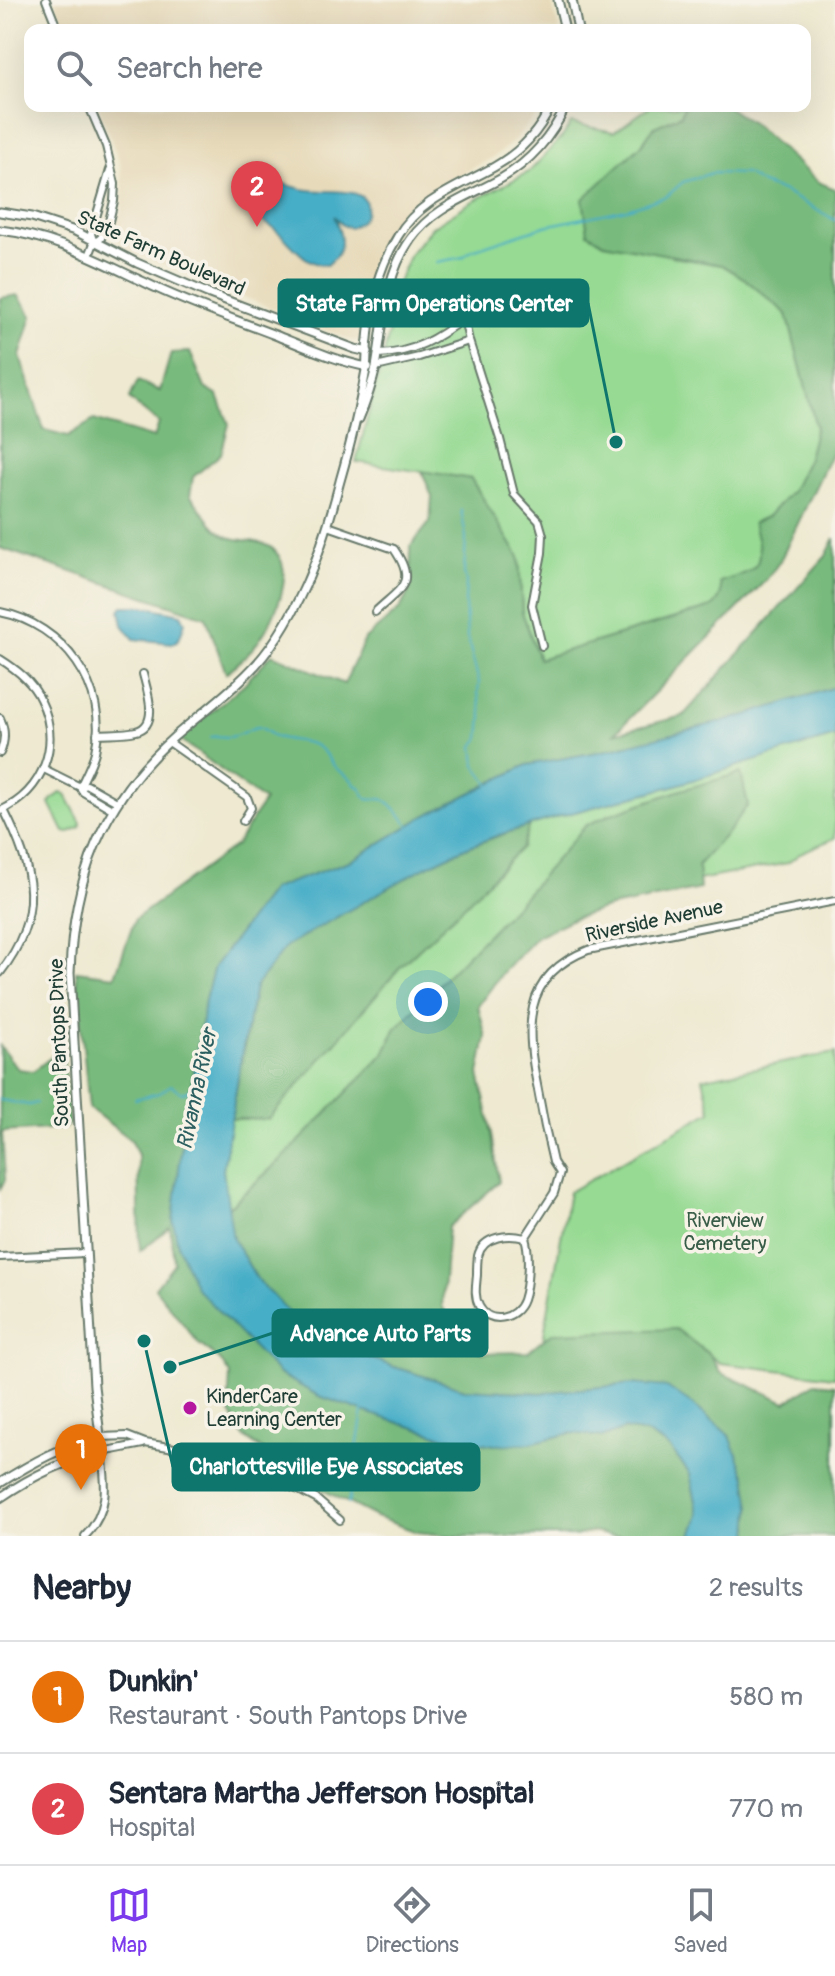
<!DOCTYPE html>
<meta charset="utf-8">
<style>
:root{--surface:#fff;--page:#f2f2f3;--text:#1f2937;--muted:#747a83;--line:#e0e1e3;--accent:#7c3aed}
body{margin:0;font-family:Pangolin,sans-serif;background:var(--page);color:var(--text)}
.you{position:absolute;left:428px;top:1002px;width:28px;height:28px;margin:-20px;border:6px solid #fff;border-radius:50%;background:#1a73e8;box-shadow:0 0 0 12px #1a73e833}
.badge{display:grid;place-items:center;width:52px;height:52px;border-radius:50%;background:var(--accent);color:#fff;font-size:26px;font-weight:700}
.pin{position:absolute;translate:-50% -66px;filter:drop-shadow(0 2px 4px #0008)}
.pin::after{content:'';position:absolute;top:42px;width:28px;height:24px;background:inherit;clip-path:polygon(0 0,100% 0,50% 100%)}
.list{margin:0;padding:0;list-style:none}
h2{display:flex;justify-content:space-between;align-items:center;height:104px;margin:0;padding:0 32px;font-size:34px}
h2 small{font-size:26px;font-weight:400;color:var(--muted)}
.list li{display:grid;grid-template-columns:52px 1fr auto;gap:24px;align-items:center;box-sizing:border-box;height:112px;padding:0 32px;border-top:2px solid var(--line)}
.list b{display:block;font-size:30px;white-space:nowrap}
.list p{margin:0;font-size:26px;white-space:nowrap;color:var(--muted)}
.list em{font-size:26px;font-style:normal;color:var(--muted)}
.icon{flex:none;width:44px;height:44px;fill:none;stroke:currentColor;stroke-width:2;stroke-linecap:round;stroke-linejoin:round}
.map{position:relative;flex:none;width:835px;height:1536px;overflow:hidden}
.search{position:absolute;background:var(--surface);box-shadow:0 8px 32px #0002;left:24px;right:24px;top:24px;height:88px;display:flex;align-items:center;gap:20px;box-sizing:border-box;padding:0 28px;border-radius:16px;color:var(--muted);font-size:30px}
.sheet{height:328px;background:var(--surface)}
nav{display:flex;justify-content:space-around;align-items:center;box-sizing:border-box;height:112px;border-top:2px solid var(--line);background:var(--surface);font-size:22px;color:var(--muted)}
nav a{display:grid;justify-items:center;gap:4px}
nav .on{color:var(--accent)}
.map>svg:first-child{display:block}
.built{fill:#e7daba}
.green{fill:#96da93;stroke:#5a8c64;stroke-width:2}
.forest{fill:#78ba7d;stroke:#4c7c58;stroke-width:2}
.water{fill:#47aec7;stroke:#33767e;stroke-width:2}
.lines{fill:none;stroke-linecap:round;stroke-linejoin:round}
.stream{stroke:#47aec7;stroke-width:2}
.minor-casing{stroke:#67796b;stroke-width:10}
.tertiary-casing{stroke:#67796b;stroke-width:11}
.minor{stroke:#fff;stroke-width:6}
.tertiary{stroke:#fff;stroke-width:7}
.poi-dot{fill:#b5179e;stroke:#f7f3e8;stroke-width:3}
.labels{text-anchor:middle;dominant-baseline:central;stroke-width:7;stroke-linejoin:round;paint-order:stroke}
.street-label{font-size:20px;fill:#1f3d34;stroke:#f7f3e8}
.park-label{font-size:20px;fill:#375c47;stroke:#f7f3e8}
.poi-label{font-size:20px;fill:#1f3d34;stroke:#f7f3e8;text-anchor:start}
.water-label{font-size:22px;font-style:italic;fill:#2b5f60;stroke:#f7f3e8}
.leader{fill:none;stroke:#0f766e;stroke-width:3}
.callout-dot{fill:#0f766e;stroke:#f7f3e8;stroke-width:3}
.callout{fill:#0f766e;stroke:#0f766e;stroke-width:3}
.callout-label{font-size:22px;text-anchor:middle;font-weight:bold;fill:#fff}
</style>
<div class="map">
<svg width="835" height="1536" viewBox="0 0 835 1536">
<rect width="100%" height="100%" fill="#f7f3e8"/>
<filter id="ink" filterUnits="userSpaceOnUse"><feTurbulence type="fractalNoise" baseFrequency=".0125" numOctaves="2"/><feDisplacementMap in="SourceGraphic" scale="16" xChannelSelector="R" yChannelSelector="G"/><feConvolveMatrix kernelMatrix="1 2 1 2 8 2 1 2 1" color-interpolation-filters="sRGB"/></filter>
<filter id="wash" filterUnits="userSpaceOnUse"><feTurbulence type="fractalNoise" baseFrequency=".006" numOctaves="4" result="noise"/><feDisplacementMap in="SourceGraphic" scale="32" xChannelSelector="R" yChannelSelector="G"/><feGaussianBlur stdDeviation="1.8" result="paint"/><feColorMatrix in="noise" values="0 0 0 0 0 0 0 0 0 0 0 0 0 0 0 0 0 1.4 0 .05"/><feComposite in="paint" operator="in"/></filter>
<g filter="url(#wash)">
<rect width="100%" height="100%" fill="#eee9d0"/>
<g class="built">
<path d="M 55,0 L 551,0 L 559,30 L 66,30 Z"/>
<path d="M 98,106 L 543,106 L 513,142 L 494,157 L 446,182 L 416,204 L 403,219 L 383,249 L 366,291 L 360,340 L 353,341 L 125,249 L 118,243 L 113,236 L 122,210 L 123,186 L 120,164 Z"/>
</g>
<g class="green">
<path d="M 651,106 L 684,106 L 681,115 L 654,127 L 641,145 L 672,257 L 722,265 L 745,279 L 787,314 L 816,427 L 808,458 L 792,491 L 768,516 L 753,523 C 765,566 762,569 720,582 C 723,594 721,599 712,607 L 539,659 L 522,612 L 519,557 L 471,479 L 356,462 L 389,334 L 395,289 L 410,254 L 432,227 L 471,202 L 529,172 L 563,136 L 571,123 L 614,132 Z"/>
<path d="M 835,736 L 835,838 L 802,852 L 788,863 L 677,884 L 481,942 L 434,990 L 388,1045 L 384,1054 L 284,1157 L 227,1208 L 223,1170 L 231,1119 L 269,1119 L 305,1076 L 234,1100 L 243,1047 L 499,835 L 560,816 L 673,786 Z"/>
<path d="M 61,793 L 66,795 L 81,823 L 80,827 L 68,833 L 64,832 L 50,804 L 51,800 Z"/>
<path d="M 835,1053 L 835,1377 L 720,1363 L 676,1329 L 541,1352 L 569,1192 L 711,1111 L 703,1078 Z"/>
</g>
<g class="forest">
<path d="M 684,106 L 726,106 L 756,126 L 818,182 L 835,189 L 835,446 L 780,561 L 766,580 L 615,733 L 683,716 L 826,556 L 835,538 L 835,687 L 737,718 L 603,751 L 527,765 L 423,817 L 352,860 L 272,889 L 214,967 L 205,1000 L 181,1152 L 173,1221 L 244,1336 L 279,1374 L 319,1396 L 441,1436 L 495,1445 L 530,1443 L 572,1433 L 604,1437 L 624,1429 L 646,1433 L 669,1447 L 690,1474 L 699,1515 L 692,1536 L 613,1536 L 591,1532 L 574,1536 L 455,1536 L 417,1532 L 376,1517 L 307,1482 L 243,1436 L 228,1409 L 230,1375 L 220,1360 L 199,1344 L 155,1288 L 174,1263 L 170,1227 L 140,1251 L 138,1155 L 132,1141 L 89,1108 L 76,971 L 115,976 L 135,919 L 236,845 L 264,801 L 179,739 L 244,684 L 272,654 L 344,684 L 365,639 L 400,609 L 410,589 L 411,546 L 430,522 L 432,497 L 422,471 L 471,479 L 519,557 L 522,612 L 539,659 L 712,607 C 721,599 722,594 720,582 C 762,569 765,566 753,523 L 768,516 L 792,491 L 808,458 L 816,427 L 787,314 L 745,279 L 722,265 L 604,243 L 588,233 L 583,199 L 641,145 L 654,127 L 681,115 Z"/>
<path d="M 18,295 L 32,316 L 20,356 L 44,430 L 68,436 L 94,420 L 154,438 L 159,423 L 129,399 L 138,381 L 160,391 L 171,353 L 190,352 L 205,388 L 218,396 L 229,424 L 221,454 L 193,477 L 190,495 C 199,506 215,532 228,537 C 242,542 264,539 275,551 C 297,574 273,621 258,642 C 249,654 237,664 226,673 L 206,617 L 0,548 L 0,298 Z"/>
<path d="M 741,773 L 748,805 L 728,832 L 698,865 L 700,889 L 606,908 L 570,920 L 537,936 L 503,972 L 478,1006 L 486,1037 L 479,1074 L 492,1134 L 499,1182 L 448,1227 L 442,1306 L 460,1339 L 482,1353 L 528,1352 L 552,1333 L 676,1329 L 710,1355 L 721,1373 L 786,1402 L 815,1383 L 835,1385 L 835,1536 L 749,1536 L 751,1507 L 730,1436 L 697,1408 L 667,1388 L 632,1384 L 541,1393 L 465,1389 L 394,1367 L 333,1344 L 291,1315 L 257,1279 L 233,1239 L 227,1209 L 284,1157 L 384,1054 L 395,1029 L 518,903 L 586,825 L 611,814 L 681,790 Z"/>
<path d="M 529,825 L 522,847 L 465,905 L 402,965 L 269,1119 L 231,1119 L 255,987 L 286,946 L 425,867 L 465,848 Z"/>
<path d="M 62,1043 L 69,1124 L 64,1128 L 2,1132 L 5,1180 L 0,1189 L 0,1046 L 18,1069 L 33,1071 L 53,1056 Z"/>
</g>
<g class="water">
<path d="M 260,180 C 278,180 292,188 309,190 C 325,193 371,185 366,210 C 365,219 357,224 350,228 L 342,225 L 334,216 C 342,235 347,250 327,265 C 305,266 292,243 277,231 C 272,226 266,224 261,220 C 245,210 242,190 260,180 Z"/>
<path d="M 123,606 L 143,606 L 181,614 L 185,622 C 182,630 181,641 172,643 L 134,639 L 123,625 L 120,610 Z"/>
<path d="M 835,687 L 835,736 L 673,786 L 560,816 L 499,835 L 465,848 L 425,867 L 286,946 L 255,987 L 243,1047 L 223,1170 L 233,1239 L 257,1279 L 291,1315 L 333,1344 L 394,1367 L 465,1389 L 540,1393 L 632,1384 L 667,1387 L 697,1408 L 730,1436 L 746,1477 L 751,1507 L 749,1536 L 692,1536 L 699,1515 L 690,1474 L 669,1447 L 646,1433 L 624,1429 L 604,1437 L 572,1433 L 530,1443 L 495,1445 L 441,1436 L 375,1415 L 319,1396 L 279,1374 L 196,1288 L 178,1246 L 173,1221 L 181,1152 L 205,1000 L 214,967 L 272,889 L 352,860 L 423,817 L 527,765 L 603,751 L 737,718 Z"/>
</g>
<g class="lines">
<g class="stream">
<path d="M 437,262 L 463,257 L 472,250 L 545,226 L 627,209 L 667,196 L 683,182 L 712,173 L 746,174 L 762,184 L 782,191 L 835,220"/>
<path d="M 461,510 L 466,537 L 464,573 L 466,582 L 465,602 L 467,637 L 479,682 L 478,693 L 482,716 L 480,738 L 474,746 L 476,766 L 489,784"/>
<path d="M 211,737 C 219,735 221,737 228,737 C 238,737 251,727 258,727 C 263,727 269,734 274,736 C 287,742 303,739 316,746 C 326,751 329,762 337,769 C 344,775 351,776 355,785 L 360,787 L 367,799 C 371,800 376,799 381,799 C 391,800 402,818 409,825"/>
<path d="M 135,1099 L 159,1093 L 171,1085 L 182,1093 L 191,1090"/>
<path d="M 0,1100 L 29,1105 L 37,1103"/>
<path d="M 348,1504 L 363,1411"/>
</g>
</g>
</g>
<g filter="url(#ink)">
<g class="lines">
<defs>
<g id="minor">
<path d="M 46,0 L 58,30"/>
<path d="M 94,243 L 91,234 L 110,170"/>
<path d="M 89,256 L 94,243 L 101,238 L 109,221 L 114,201 L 115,184 L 106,146 L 89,106"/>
<path d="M 378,354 C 412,354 438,338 464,318 L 469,341 L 500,439 L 514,494 L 539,521 L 543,535 L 542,553 L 532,605 L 542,646"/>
<path d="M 376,367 L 419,357 L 469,341"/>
<path d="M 328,526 L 394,549 C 418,584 400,588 375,612"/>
<path d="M 0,612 C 63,624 110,688 95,752 C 92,764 85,776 80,787"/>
<path d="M 0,659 C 16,669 32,681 40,699 C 62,743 44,791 0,811"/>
<path d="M 0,718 C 5,729 5,742 0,753"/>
<path d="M 97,734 C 109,733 124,734 136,731 C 160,726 147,690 143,674"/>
<path d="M 169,742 L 247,797 L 251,808 L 243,821"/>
<path d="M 44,769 L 80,787 L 83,792 L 112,809"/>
<path d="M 80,787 L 87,785 L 117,802"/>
<path d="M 0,973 C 45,915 34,870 4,810"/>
<path d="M 525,1238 C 530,1253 528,1285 523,1300 C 516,1320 489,1325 479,1306 C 474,1296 476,1286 477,1275 C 477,1269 477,1262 478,1256 C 483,1235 509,1234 525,1238 L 554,1193 L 560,1173 L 553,1162 C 547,1138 542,1114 538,1090 C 526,1030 520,976 588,950 L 835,901"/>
<path d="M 0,1257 L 86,1253"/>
<path d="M 101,1437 L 127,1436 L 145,1443 L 192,1451 L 212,1457 L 299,1490 L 316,1499 L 340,1520"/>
<path d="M 85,1536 C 110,1510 106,1485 102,1452 L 143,1444"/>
</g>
<g id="tertiary">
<path d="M 558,0 L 565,30"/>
<path d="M 572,0 L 578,30"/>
<path d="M 0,212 L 32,217 L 75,231 L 137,263 L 207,293 L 355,349 L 368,352"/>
<path d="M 0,230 C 53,236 97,260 144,282 C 186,303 231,318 275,335 C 305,347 336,361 368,367"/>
<path d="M 359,419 C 366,402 372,385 376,367 C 384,323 384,276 411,239 C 434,207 470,196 502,178 C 531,161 552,136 566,106"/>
<path d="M 0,1483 C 30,1464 65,1444 101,1437"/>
<path d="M 0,1498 C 32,1476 64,1460 102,1452 L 94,1386 L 70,973 C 73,878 102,801 174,737 C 198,716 224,697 247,674 C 273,649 291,617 306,584 C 321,550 331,516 340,481 C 350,446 359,411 365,375 C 368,363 366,351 368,339 C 371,302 378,268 398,236 C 419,200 460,186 494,167 C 519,153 539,132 551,106"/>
</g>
</defs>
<use href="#minor" class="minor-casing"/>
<use href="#tertiary" class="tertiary-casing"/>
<use href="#minor" class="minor"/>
<use href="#tertiary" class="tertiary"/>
</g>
</g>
<circle class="poi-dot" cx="190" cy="1408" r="8"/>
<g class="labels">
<g class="street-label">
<text transform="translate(161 253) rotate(24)">State Farm Boulevard</text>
<text transform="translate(654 921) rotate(-12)">Riverside Avenue</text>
<text transform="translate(59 1043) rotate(-92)">South Pantops Drive</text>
</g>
<g class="park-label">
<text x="725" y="1220">Riverview<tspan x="725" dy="23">Cemetery</tspan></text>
</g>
<g class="poi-label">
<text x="206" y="1396">KinderCare<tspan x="206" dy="23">Learning Center</tspan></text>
</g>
<g class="water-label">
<text transform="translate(197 1089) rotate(-78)">Rivanna River</text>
</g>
</g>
<path class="leader" d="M616 442L588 303M170 1367L273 1333M144 1341L173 1467"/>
<g class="callout-dot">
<circle cx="616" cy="442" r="8"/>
<circle cx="170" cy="1367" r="8"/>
<circle cx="144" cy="1341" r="8"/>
</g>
<g class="callout">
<rect x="279" y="280" width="309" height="46" rx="8"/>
<rect x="273" y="1310" width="214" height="46" rx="8"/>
<rect x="173" y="1444" width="306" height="46" rx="8"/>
</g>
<g class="callout-label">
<text x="434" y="311">State Farm Operations Center</text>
<text x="380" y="1341">Advance Auto Parts</text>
<text x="326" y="1474">Charlottesville Eye Associates</text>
</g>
</svg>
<div class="you"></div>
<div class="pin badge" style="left:81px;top:1490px;background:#e8710a">1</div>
<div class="pin badge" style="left:257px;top:227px;background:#e0444e">2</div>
<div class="search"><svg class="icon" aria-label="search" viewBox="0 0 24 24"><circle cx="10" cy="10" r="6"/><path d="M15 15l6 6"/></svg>Search here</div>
</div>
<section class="sheet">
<h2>Nearby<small>2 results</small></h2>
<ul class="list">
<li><span class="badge" style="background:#e8710a">1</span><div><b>Dunkin'</b><p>Restaurant · South Pantops Drive</p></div><em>580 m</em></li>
<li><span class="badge" style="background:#e0444e">2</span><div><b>Sentara Martha Jefferson Hospital</b><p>Hospital</p></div><em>770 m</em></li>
</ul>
</section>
<nav>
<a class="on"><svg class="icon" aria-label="map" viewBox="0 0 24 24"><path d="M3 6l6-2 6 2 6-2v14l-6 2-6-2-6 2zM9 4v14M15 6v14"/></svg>Map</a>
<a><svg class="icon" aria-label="directions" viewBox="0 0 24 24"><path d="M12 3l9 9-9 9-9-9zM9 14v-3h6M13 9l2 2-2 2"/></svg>Directions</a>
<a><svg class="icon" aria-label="saved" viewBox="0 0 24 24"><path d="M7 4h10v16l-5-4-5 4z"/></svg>Saved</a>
</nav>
